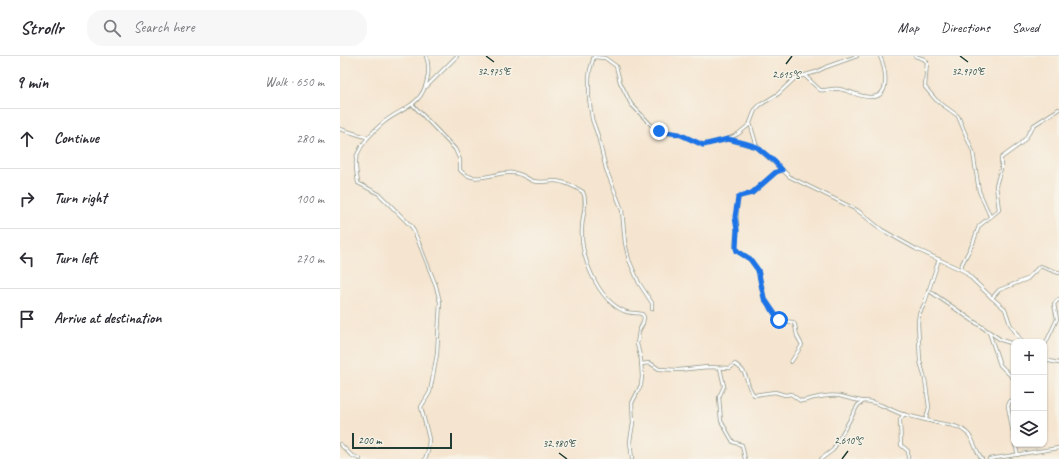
<!DOCTYPE html>
<meta charset="utf-8">
<style>
:root{--surface:#fff;--page:#f7f7f7;--text:#2b2b33;--muted:#7c7c81;--line:#e1e1e2}
body{margin:0;font-family:Caveat,sans-serif;background:var(--page);color:var(--text)}
.controls{position:absolute;right:12px;bottom:12px;display:grid;overflow:hidden;border-radius:8px;box-shadow:0 1px 3px #0004}
.controls button{width:36px;height:36px;display:grid;place-items:center;padding:0;border:0;border-bottom:1px solid var(--line);background:var(--surface);color:var(--text);font:20px sans-serif}
.scale{position:absolute;left:12px;bottom:10px;width:100px;box-sizing:border-box;padding-left:4px;border:2px solid #1f3d34;border-top:0;font-size:11px;line-height:14px;white-space:nowrap;color:#1f3d34;-webkit-text-stroke:3px #f7f3e8;paint-order:stroke}
.stop{position:absolute;width:12px;height:12px;margin:-9px;border:3px solid #1a73e8;border-radius:50%;background:#fff}
.stop.end{background:#1a73e8;border-color:#fff;box-shadow:0 1px 4px #0008}
.list{margin:0;padding:0;list-style:none}
h2{display:flex;justify-content:space-between;align-items:center;height:52px;margin:0;padding:0 16px;font-size:17px}
h2 small{font-size:13px;font-weight:400;color:var(--muted)}
.list li{display:grid;grid-template-columns:26px 1fr auto;gap:12px;align-items:center;box-sizing:border-box;height:60px;padding:0 16px;border-top:1px solid var(--line)}
.list b{display:block;font-size:15px;white-space:nowrap}
.list em{font-size:13px;font-style:normal;color:var(--muted)}
.icon{flex:none;width:22px;height:22px;fill:none;stroke:currentColor;stroke-width:2;stroke-linecap:round;stroke-linejoin:round}
.map{position:relative;flex:none;width:719px;height:403px;overflow:hidden}
header{display:flex;align-items:center;gap:24px;box-sizing:border-box;height:56px;padding:0 20px;background:var(--surface);border-bottom:1px solid var(--line)}
header strong{font-size:19px}
nav{display:flex;gap:22px;margin-inline-start:auto;font-size:14px}
.search{width:280px;height:36px;background:var(--page);display:flex;align-items:center;gap:10px;box-sizing:border-box;padding:0 14px;border-radius:16px;color:var(--muted);font-size:15px}
main{display:flex}
aside{flex:1;background:var(--surface)}
.map>svg:first-child{display:block}
.lines{fill:none;stroke-linecap:round;stroke-linejoin:round}
.minor-casing{stroke:#8a9182;stroke-width:4}
.minor{stroke:#fff;stroke-width:2.5}
.route{stroke:#1a73e8;stroke-width:5}
.ticks{fill:none;stroke:#1f3d34;stroke-width:1.5}
.ticks-label{font-size:10px;text-anchor:middle;fill:#1f3d34;stroke:#f7f3e8;stroke-width:3;stroke-linejoin:round;paint-order:stroke}
</style>
<header>
<strong>Strollr</strong>
<div class="search"><svg class="icon" aria-label="search" viewBox="0 0 24 24"><circle cx="10" cy="10" r="6"/><path d="M15 15l6 6"/></svg>Search here</div>
<nav><a>Map</a><a>Directions</a><a>Saved</a></nav>
</header>
<main>
<aside>
<h2>9 min<small>Walk · 650 m</small></h2>
<ul class="list">
<li><svg class="icon" aria-label="ahead" viewBox="0 0 24 24"><path d="M12 20V5M6 11l6-6 6 6"/></svg><div><b>Continue</b></div><em>280 m</em></li>
<li><svg class="icon" aria-label="right" viewBox="0 0 24 24"><path d="M7 20v-9h11M14 6l5 5-5 5"/></svg><div><b>Turn right</b></div><em>100 m</em></li>
<li><svg class="icon" aria-label="left" viewBox="0 0 24 24"><path d="M17 20v-9H6M10 6l-5 5 5 5"/></svg><div><b>Turn left</b></div><em>270 m</em></li>
<li><svg class="icon" aria-label="arrive" viewBox="0 0 24 24"><path d="M6 21V4h12l-3 4 3 4H6"/></svg><div><b>Arrive at destination</b></div></li>
</ul>
</aside>
<div class="map">
<svg width="719" height="403" viewBox="0 0 719 403">
<rect width="100%" height="100%" fill="#f7f3e8"/>
<filter id="ink" filterUnits="userSpaceOnUse"><feTurbulence type="fractalNoise" baseFrequency=".025" numOctaves="2"/><feDisplacementMap in="SourceGraphic" scale="8" xChannelSelector="R" yChannelSelector="G"/><feConvolveMatrix kernelMatrix="1 2 1 2 8 2 1 2 1" color-interpolation-filters="sRGB"/></filter>
<filter id="wash" filterUnits="userSpaceOnUse"><feTurbulence type="fractalNoise" baseFrequency=".012" numOctaves="4" result="noise"/><feDisplacementMap in="SourceGraphic" scale="16" xChannelSelector="R" yChannelSelector="G"/><feGaussianBlur stdDeviation="0.9" result="paint"/><feColorMatrix in="noise" values="0 0 0 0 0 0 0 0 0 0 0 0 0 0 0 0 0 1.4 0 .05"/><feComposite in="paint" operator="in"/></filter>
<g filter="url(#wash)">
<rect width="100%" height="100%" fill="#f5e5d0"/>
</g>
<g filter="url(#ink)">
<g class="lines">
<defs>
<g id="minor">
<path d="M 254,0 L 250,14 L 249,22 L 249,42 L 252,63 L 258,80 L 266,113 L 282,154 L 285,187 L 289,204 L 299,227 L 312,247 L 312,253"/>
<path d="M 517,0 L 486,11 L 476,16 L 455,22 L 438,38 L 420,49 L 415,54 L 410,67 L 417,91 L 450,121 L 517,154 L 542,174 L 576,193 L 624,215 L 652,242 L 665,253 L 670,268 L 682,286"/>
<path d="M 575,0 L 584,3 L 587,6 L 585,31 L 596,44 L 618,60 L 633,96 L 639,135 L 650,160"/>
<path d="M 254,1 L 265,2 L 276,10 L 280,26 L 291,48 L 316,74 L 324,77 L 339,78 L 363,89 L 388,83 L 416,91"/>
<path d="M 464,19 L 480,34 C 486,35 492,32 499,33 C 509,34 520,42 532,41 C 552,40 545,12 540,0"/>
<path d="M 86,31 L 117,0"/>
<path d="M 73,49 L 115,93 L 120,104 L 120,114 C 134,130 156,115 173,117 C 181,117 186,122 193,125 C 199,127 208,125 214,125 C 223,125 236,131 243,136 C 248,146 242,161 242,172 C 240,200 257,243 284,255 C 290,258 296,256 302,258 L 304,261 L 303,267 L 299,275 L 297,288 L 301,304 L 302,321 L 301,329 L 292,347 L 293,367 L 290,385 L 292,403"/>
<path d="M 0,73 L 26,81"/>
<path d="M 388,83 L 398,78 L 410,68"/>
<path d="M 442,114 L 436,116 L 412,137 L 399,140 C 395,151 397,162 397,173 C 397,181 393,188 397,195 L 410,203 L 418,214 L 424,242 L 438,263 L 442,265 L 453,266 L 455,269 L 457,280 L 462,289 L 451,306"/>
<path d="M 621,213 L 622,208 L 633,187 L 639,170 L 659,154 L 656,129 L 661,113 L 661,102 L 679,89 L 685,83 L 694,69 L 719,53"/>
<path d="M 588,234 L 661,284 L 674,288"/>
<path d="M 652,242 L 659,234 L 687,223 L 700,210 L 719,217"/>
<path d="M 649,276 L 660,309 L 674,323"/>
<path d="M 704,291 L 717,263 L 714,248 L 719,243"/>
<path d="M 704,304 L 719,307"/>
<path d="M 301,308 L 310,307 L 319,313 L 338,314 L 368,311 L 390,312 L 395,308 C 411,318 404,328 414,339 L 435,336 L 445,339 L 451,338 L 459,344 L 462,345 C 474,342 488,338 500,340 C 507,342 514,344 522,345"/>
<path d="M 380,312 L 384,330 L 379,341 L 381,365 L 393,386 L 402,389 L 405,403"/>
<path d="M 674,344 L 670,345 L 668,350 L 674,383"/>
<path d="M 564,358 L 560,364 L 561,389 L 568,395 L 568,403"/>
<path d="M 586,363 L 589,351 L 585,323 L 580,305 L 578,267 L 579,258 L 584,249 L 599,203"/>
<path d="M 0,388 L 11,399 L 20,403"/>
<path d="M 675,388 L 678,399"/>
<path d="M 85,403 L 88,395 L 89,383 L 81,351 L 90,336 L 97,298 L 100,246 L 96,230 L 77,182 L 72,171 L 39,138 L 18,127 C 17,118 14,107 17,99 C 23,85 33,75 44,66 C 63,51 81,51 87,24 C 89,16 89,8 86,0"/>
<path d="M 481,403 L 493,394 L 518,349 L 524,345 C 537,345 550,354 562,358 C 574,361 586,364 598,367 C 608,369 619,369 627,377 C 635,384 635,395 642,403"/>
<path d="M 649,403 L 719,392"/>
</g>
</defs>
<use href="#minor" class="minor-casing"/>
<use href="#minor" class="minor"/>
</g>
</g>
<g class="lines" filter="url(#ink)">
<path class="route" d="M 319,75 L 339,78 L 363,89 L 388,83 L 404,87 L 417,91 L 435,106 L 442,114 L 436,116 L 412,137 L 400,140 L 398,142 L 395,161 L 397,174 L 396,192 L 397,195 L 410,203 L 418,214 L 424,242 L 439,264"/>
</g>
<path class="ticks" d="M 146,0 L 154,6M 620,0 L 628,6M 446,8 L 452,0M 219,397 L 227,403M 502,403 L 508,395"/>
<g class="ticks-label">
<text x="154" y="19">32.975°E</text>
<text x="628" y="19">32.970°E</text>
<text x="446" y="22">2.615°S</text>
<text x="508" y="388">2.610°S</text>
<text x="219" y="391">32.980°E</text>
</g>
</svg>
<div class="controls">
<button>+</button>
<button>−</button>
<button><svg class="icon" aria-label="layers" viewBox="0 0 24 24"><path d="M12 4l9 5-9 5-9-5zM3 14l9 5 9-5"/></svg></button>
</div>
<div class="scale">200 m</div>
<div class="stop" style="left:439px;top:264px"></div>
<div class="stop end" style="left:319px;top:75px"></div>
</div>
</main>
